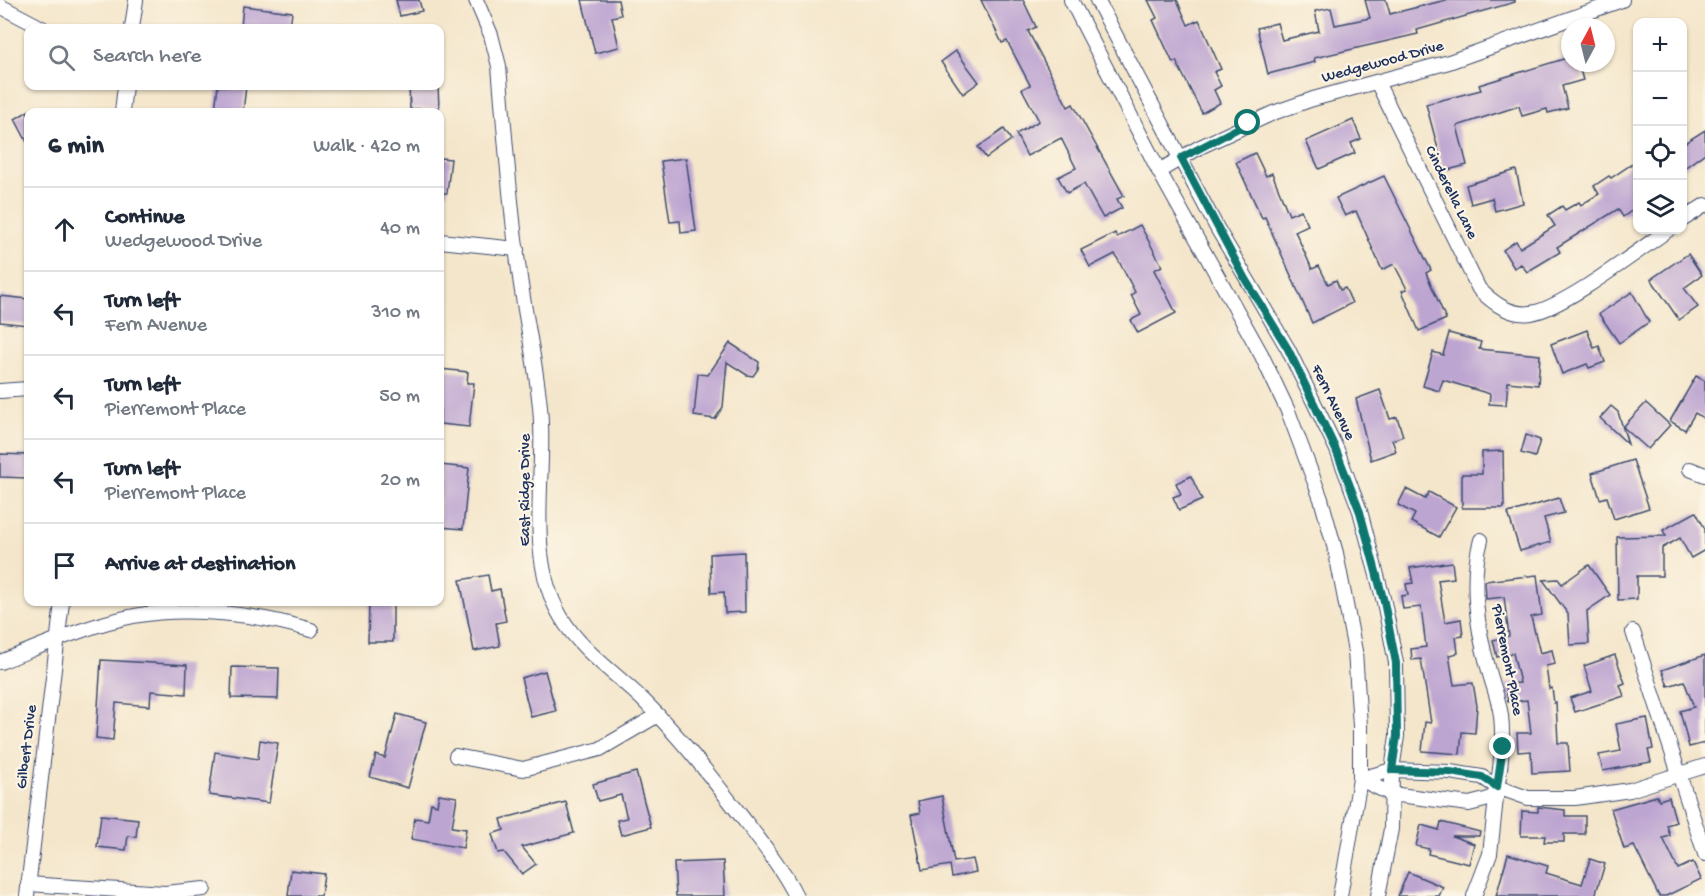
<!DOCTYPE html>
<meta charset="utf-8">
<style>
:root{--surface:#fff;--page:#f6f6f7;--text:#1f2937;--muted:#747a83;--line:#e0e1e3}
body{margin:0;font-family:"Gochi Hand",sans-serif;background:var(--page);color:var(--text)}
.controls{position:absolute;right:18px;top:18px;display:grid;overflow:hidden;border-radius:12px;box-shadow:0 2px 4px #0004}
.controls button{width:54px;height:54px;display:grid;place-items:center;padding:0;border:0;border-bottom:2px solid var(--line);background:var(--surface);color:var(--text);font:30px sans-serif}
.compass{position:absolute;left:1561px;top:18px;width:54px;height:54px;border-radius:50%;background:var(--surface);box-shadow:0 2px 4px #0004;rotate:7deg}
.stop{position:absolute;width:18px;height:18px;margin:-14px;border:4px solid #0f766e;border-radius:50%;background:#fff}
.stop.end{background:#0f766e;border-color:#fff;box-shadow:0 2px 6px #0008}
.list{margin:0;padding:0;list-style:none}
h2{display:flex;justify-content:space-between;align-items:center;height:78px;margin:0;padding:0 24px;font-size:26px}
h2 small{font-size:20px;font-weight:400;color:var(--muted)}
.list li{display:grid;grid-template-columns:39px 1fr auto;gap:18px;align-items:center;box-sizing:border-box;height:84px;padding:0 24px;border-top:2px solid var(--line)}
.list b{display:block;font-size:22px;white-space:nowrap}
.list p{margin:0;font-size:20px;white-space:nowrap;color:var(--muted)}
.list em{font-size:20px;font-style:normal;color:var(--muted)}
.icon{flex:none;width:33px;height:33px;fill:none;stroke:currentColor;stroke-width:2;stroke-linecap:round;stroke-linejoin:round}
.map{position:relative;flex:none;width:1705px;height:896px;overflow:hidden}
.search{position:absolute;background:var(--surface);box-shadow:0 2px 4px #0004;left:24px;top:24px;width:420px;height:66px;display:flex;align-items:center;gap:15px;box-sizing:border-box;padding:0 21px;border-radius:12px;color:var(--muted);font-size:22px}
.panel{position:absolute;background:var(--surface);box-shadow:0 2px 4px #0004;left:24px;top:108px;width:420px;height:498px;border-radius:12px}
.map>svg:first-child{display:block}
.building{fill:#bda5d1}
.lines{fill:none;stroke-linecap:round;stroke-linejoin:round}
.minor-casing{stroke:#3c4a6e;stroke-width:16}
.minor{stroke:#fff;stroke-width:14}
.route{stroke:#0f766e;stroke-width:8}
.labels{text-anchor:middle;dominant-baseline:central;stroke-width:4.5;stroke-linejoin:round;paint-order:stroke}
.street-label{font-size:16px;fill:#1b2f5e;stroke:#fcf5e5}
</style>
<div class="map">
<svg width="1705" height="896" viewBox="0 0 1705 896">
<rect width="100%" height="100%" fill="#fcf5e5"/>
<filter id="ink" filterUnits="userSpaceOnUse"><feTurbulence type="fractalNoise" baseFrequency=".0167" numOctaves="2"/><feDisplacementMap in="SourceGraphic" scale="12" xChannelSelector="R" yChannelSelector="G"/><feConvolveMatrix kernelMatrix="1 2 1 2 8 2 1 2 1" color-interpolation-filters="sRGB"/></filter>
<filter id="wash" filterUnits="userSpaceOnUse"><feTurbulence type="fractalNoise" baseFrequency=".008" numOctaves="4" result="noise"/><feDisplacementMap in="SourceGraphic" scale="24" xChannelSelector="R" yChannelSelector="G"/><feGaussianBlur stdDeviation="1.35" result="paint"/><feColorMatrix in="noise" values="0 0 0 0 0 0 0 0 0 0 0 0 0 0 0 0 0 1.4 0 .05"/><feComposite in="paint" operator="in"/></filter>
<g filter="url(#wash)">
<rect width="100%" height="100%" fill="#f4e6cb"/>
<g id="blocks">
<g class="building">
<path d="M 396,0 L 419,0 L 422,11 L 400,16 Z"/>
<path d="M 582,0 L 618,0 L 621,15 L 612,17 L 619,47 L 595,53 Z"/>
<path d="M 981,0 L 1023,0 L 1036,27 L 1028,31 L 1068,107 L 1073,104 L 1124,196 L 1117,199 L 1122,208 L 1103,218 L 1084,184 L 1067,193 L 1058,177 L 1076,168 L 1061,138 L 1027,156 L 1016,134 L 1039,121 L 1022,89 L 1030,85 L 1007,41 L 1002,43 Z"/>
<path d="M 1148,0 L 1177,0 L 1188,25 L 1199,20 L 1221,69 L 1214,72 L 1221,86 L 1214,90 L 1220,103 L 1202,113 L 1176,61 L 1173,63 L 1153,20 L 1157,18 Z"/>
<path d="M 1365,0 L 1386,0 L 1390,14 L 1446,0 L 1515,0 L 1515,2 L 1417,30 L 1418,34 L 1314,58 L 1315,62 L 1268,74 L 1257,28 L 1277,23 L 1282,40 L 1319,31 L 1315,11 L 1331,8 L 1335,25 L 1370,18 Z"/>
<path d="M 243,6 L 292,12 L 290,28 L 241,27 Z"/>
<path d="M 956,51 L 979,82 L 963,94 L 941,62 Z"/>
<path d="M 1570,57 L 1570,63 L 1578,63 L 1583,80 L 1562,86 L 1568,108 L 1548,113 L 1547,109 L 1522,116 L 1519,106 L 1457,126 L 1467,165 L 1444,171 L 1426,104 L 1481,90 L 1479,85 Z"/>
<path d="M 218,86 L 246,86 L 243,112 L 215,109 Z"/>
<path d="M 409,86 L 438,86 L 439,108 L 410,109 Z"/>
<path d="M 28,111 L 28,144 L 15,119 Z"/>
<path d="M 1353,120 L 1361,139 L 1351,143 L 1355,153 L 1319,169 L 1306,141 Z"/>
<path d="M 1004,129 L 1011,140 L 986,158 L 978,147 Z"/>
<path d="M 1705,130 L 1705,153 L 1683,169 L 1683,144 Z"/>
<path d="M 1255,153 L 1266,176 L 1272,173 L 1289,215 L 1301,210 L 1308,225 L 1295,231 L 1312,269 L 1319,266 L 1328,284 L 1336,280 L 1340,290 L 1345,288 L 1352,303 L 1312,323 L 1265,217 L 1262,218 L 1236,162 Z"/>
<path d="M 440,158 L 451,159 L 447,193 L 440,193 Z"/>
<path d="M 686,158 L 696,231 L 681,233 L 680,221 L 670,222 L 661,161 Z"/>
<path d="M 1638,160 L 1638,206 L 1623,217 L 1618,209 L 1557,247 L 1560,252 L 1527,272 L 1521,264 L 1514,268 L 1503,250 L 1516,241 L 1520,248 L 1555,226 L 1548,215 L 1562,206 L 1565,210 L 1579,202 L 1581,205 L 1599,194 L 1594,186 L 1609,176 L 1611,178 Z"/>
<path d="M 1516,170 L 1523,203 L 1495,211 L 1492,198 L 1471,204 L 1466,185 Z"/>
<path d="M 1384,176 L 1431,270 L 1426,273 L 1446,319 L 1419,331 L 1402,291 L 1407,289 L 1394,264 L 1382,270 L 1356,211 L 1345,216 L 1336,198 Z"/>
<path d="M 1140,225 L 1162,266 L 1154,270 L 1176,313 L 1138,333 L 1131,320 L 1141,315 L 1131,295 L 1135,292 L 1115,254 L 1090,267 L 1081,250 L 1115,233 L 1117,237 Z"/>
<path d="M 1688,254 L 1702,275 L 1684,288 L 1698,307 L 1679,320 L 1651,279 Z"/>
<path d="M 1632,292 L 1649,322 L 1619,343 L 1599,314 Z"/>
<path d="M 0,296 L 28,299 L 28,325 L 0,322 Z"/>
<path d="M 1587,330 L 1594,348 L 1599,346 L 1605,362 L 1589,368 L 1587,364 L 1562,374 L 1551,344 Z"/>
<path d="M 1449,333 L 1481,342 L 1479,349 L 1540,355 L 1538,385 L 1508,382 L 1506,405 L 1489,404 L 1490,394 L 1443,380 L 1439,391 L 1423,386 L 1433,352 L 1443,355 Z"/>
<path d="M 730,343 L 759,362 L 758,369 L 753,376 L 747,375 L 727,362 L 723,407 L 715,419 L 694,416 L 698,374 L 708,375 Z"/>
<path d="M 440,369 L 468,372 L 467,383 L 474,383 L 469,427 L 440,424 Z"/>
<path d="M 1696,376 L 1705,381 L 1705,419 L 1695,413 L 1685,430 L 1670,421 Z"/>
<path d="M 1380,390 L 1390,419 L 1397,417 L 1403,436 L 1392,440 L 1396,451 L 1371,460 L 1356,399 Z"/>
<path d="M 1646,403 L 1670,425 L 1648,449 L 1623,427 Z"/>
<path d="M 1611,406 L 1618,412 L 1628,444 L 1600,418 Z"/>
<path d="M 1526,435 L 1540,440 L 1535,457 L 1521,453 Z"/>
<path d="M 1503,451 L 1504,508 L 1462,508 L 1462,474 L 1482,474 L 1482,452 Z"/>
<path d="M 0,454 L 28,455 L 28,478 L 0,477 Z"/>
<path d="M 1633,460 L 1649,508 L 1614,519 L 1607,497 L 1600,499 L 1592,473 Z"/>
<path d="M 440,465 L 469,468 L 463,529 L 440,527 Z"/>
<path d="M 1191,476 L 1202,500 L 1179,510 L 1173,497 L 1181,494 L 1176,483 Z"/>
<path d="M 1406,489 L 1425,499 L 1429,492 L 1456,507 L 1439,537 L 1411,522 L 1415,514 L 1398,505 Z"/>
<path d="M 1559,498 L 1564,513 L 1544,518 L 1551,542 L 1520,551 L 1508,513 Z"/>
<path d="M 1696,512 L 1705,529 L 1705,550 L 1691,558 L 1680,538 L 1662,548 L 1662,576 L 1637,576 L 1637,599 L 1618,600 L 1617,537 L 1666,536 L 1663,530 Z"/>
<path d="M 744,552 L 745,612 L 725,613 L 724,592 L 711,593 L 710,554 Z"/>
<path d="M 1452,562 L 1454,578 L 1438,580 L 1445,622 L 1461,619 L 1463,636 L 1456,637 L 1458,653 L 1449,655 L 1454,685 L 1473,683 L 1477,706 L 1475,733 L 1462,732 L 1460,754 L 1422,751 L 1425,722 L 1431,723 L 1421,659 L 1412,660 L 1411,649 L 1426,647 L 1421,607 L 1403,609 L 1401,596 L 1408,595 L 1406,584 L 1413,583 L 1410,568 Z"/>
<path d="M 1589,565 L 1610,595 L 1587,611 L 1589,644 L 1570,645 L 1568,614 L 1543,580 L 1558,579 L 1562,584 Z"/>
<path d="M 488,575 L 491,591 L 500,589 L 506,621 L 496,623 L 500,646 L 474,651 L 460,580 Z"/>
<path d="M 1537,575 L 1542,615 L 1531,617 L 1540,653 L 1552,650 L 1555,664 L 1546,666 L 1549,689 L 1552,688 L 1554,703 L 1556,702 L 1558,743 L 1568,743 L 1570,771 L 1532,773 L 1531,751 L 1518,752 L 1517,733 L 1531,733 L 1527,700 L 1508,702 L 1506,684 L 1520,683 L 1513,653 L 1497,657 L 1493,640 L 1509,636 L 1504,597 L 1486,599 L 1485,581 Z"/>
<path d="M 369,602 L 393,602 L 393,642 L 368,642 Z"/>
<path d="M 1615,655 L 1625,683 L 1620,685 L 1624,696 L 1575,712 L 1570,698 L 1592,691 L 1584,666 Z"/>
<path d="M 1705,655 L 1705,743 L 1689,747 L 1680,711 L 1694,707 L 1684,681 L 1668,686 L 1662,670 Z"/>
<path d="M 101,660 L 187,665 L 186,694 L 151,691 L 150,706 L 116,703 L 113,740 L 96,738 Z"/>
<path d="M 232,667 L 279,668 L 278,699 L 231,698 Z"/>
<path d="M 545,671 L 556,711 L 531,717 L 521,678 Z"/>
<path d="M 397,714 L 426,722 L 408,788 L 370,777 L 376,755 L 385,758 Z"/>
<path d="M 1647,718 L 1653,749 L 1648,750 L 1651,762 L 1603,771 L 1599,755 L 1621,751 L 1616,724 Z"/>
<path d="M 260,740 L 278,743 L 269,803 L 209,795 L 215,752 L 258,759 Z"/>
<path d="M 636,772 L 651,827 L 621,835 L 617,820 L 627,818 L 621,795 L 598,801 L 593,784 Z"/>
<path d="M 439,794 L 457,797 L 452,827 L 466,829 L 463,848 L 411,839 L 415,818 L 428,820 L 431,803 L 437,805 Z"/>
<path d="M 942,796 L 954,862 L 973,859 L 976,872 L 952,877 L 950,865 L 922,870 L 911,815 L 920,813 L 918,801 Z"/>
<path d="M 1657,796 L 1659,800 L 1669,797 L 1676,822 L 1667,825 L 1670,836 L 1663,838 L 1678,869 L 1693,862 L 1701,879 L 1666,896 L 1659,896 L 1634,846 L 1624,849 L 1611,809 Z"/>
<path d="M 566,802 L 574,833 L 522,847 L 536,864 L 522,874 L 504,852 L 498,853 L 492,834 L 504,830 L 501,819 Z"/>
<path d="M 1538,807 L 1565,810 L 1565,816 L 1585,816 L 1585,834 L 1564,834 L 1564,842 L 1544,842 L 1545,836 L 1521,836 L 1522,811 L 1538,812 Z"/>
<path d="M 101,815 L 138,819 L 136,837 L 128,836 L 126,850 L 97,847 Z"/>
<path d="M 1441,822 L 1480,832 L 1479,836 L 1452,836 L 1474,844 L 1469,864 L 1428,854 L 1429,849 L 1416,846 L 1421,825 L 1439,830 Z"/>
<path d="M 1508,854 L 1548,866 L 1546,873 L 1582,884 L 1590,859 L 1605,864 L 1595,896 L 1496,896 Z"/>
<path d="M 723,861 L 725,896 L 676,896 L 674,863 Z"/>
<path d="M 291,870 L 324,874 L 321,896 L 288,896 Z"/>
<path d="M 1408,872 L 1443,887 L 1439,896 L 1398,896 Z"/>
</g>
</g>
</g>
<g filter="url(#ink)">
<use href="#blocks" fill-opacity="0" stroke="#3c4a6e" stroke-width="1.5"/>
<g class="lines">
<defs>
<g id="minor">
<path d="M 476,0 L 491,35 L 499,66 C 505,136 510,208 520,278 C 526,321 536,364 540,407 C 547,474 524,555 561,617 C 581,651 617,674 645,702 C 678,735 707,772 735,808 C 757,837 780,864 796,896"/>
<path d="M 1071,0 L 1159,171 L 1261,354 L 1288,411 L 1321,499 L 1336,553 L 1355,651 L 1360,726 L 1360,779 L 1340,896"/>
<path d="M 1097,0 L 1217,228 L 1288,349 L 1337,450 L 1360,511 L 1384,602 L 1396,663 L 1397,736 L 1392,770 L 1391,829 L 1378,896"/>
<path d="M 0,6 L 42,28"/>
<path d="M 132,28 L 136,0"/>
<path d="M 1377,82 L 1479,289 C 1493,303 1510,316 1531,313 C 1562,309 1639,250 1668,230"/>
<path d="M 122,112 L 125,86"/>
<path d="M 1159,171 L 1200,147 L 1273,113 L 1313,99 L 1449,62 L 1622,0"/>
<path d="M 1682,220 L 1705,205"/>
<path d="M 440,241 L 517,249"/>
<path d="M 0,391 L 28,389"/>
<path d="M 1690,469 L 1705,475"/>
<path d="M 1633,632 L 1705,854"/>
<path d="M 0,662 C 44,645 88,625 134,616 C 188,606 259,614 311,630"/>
<path d="M 456,756 L 523,769 L 600,749 L 658,715"/>
<path d="M 1360,779 L 1391,794 L 1469,804 L 1489,799 L 1496,794 C 1501,768 1504,743 1501,716 C 1499,699 1492,684 1488,667 C 1477,628 1470,579 1481,540"/>
<path d="M 1360,779 L 1392,770 L 1450,772 L 1482,777 L 1497,787 L 1528,798 L 1575,798 L 1630,790 L 1705,766"/>
<path d="M 28,884 L 165,893 L 204,889"/>
<path d="M 27,896 L 62,602"/>
<path d="M 1474,896 L 1490,854 L 1497,789"/>
</g>
</defs>
<use href="#minor" class="minor-casing"/>
<use href="#minor" class="minor"/>
</g>
</g>
<g class="lines" filter="url(#ink)">
<path class="route" d="M 1248,123 L 1181,158 L 1245,279 L 1288,349 L 1336,450 L 1360,512 L 1384,602 L 1396,663 L 1397,736 L 1392,770 L 1450,772 L 1482,777 L 1497,787 L 1503,747"/>
</g>
<g class="labels">
<g class="street-label">
<text transform="translate(1383 63) rotate(-15)">Wedgewood Drive</text>
<text transform="translate(1450 193) rotate(64)">Cinderella Lane</text>
<text transform="translate(1332 403) rotate(64)">Fern Avenue</text>
<text transform="translate(526 490) rotate(-90)">East Ridge Drive</text>
<text transform="translate(1506 660) rotate(79)">Pierremont Place</text>
<text transform="translate(28 747) rotate(-83)">Gilbert Drive</text>
</g>
</g>
</svg>
<div class="controls">
<button>+</button>
<button>−</button>
<button><svg class="icon" aria-label="locate" viewBox="0 0 24 24"><circle cx="12" cy="12" r="6"/><path d="M12 2v4M12 18v4M2 12h4M18 12h4"/></svg></button>
<button><svg class="icon" aria-label="layers" viewBox="0 0 24 24"><path d="M12 4l9 5-9 5-9-5zM3 14l9 5 9-5"/></svg></button>
</div>
<svg class="compass" viewBox="-18 -18 36 36"><path d="M0-13l5 13h-10z" fill="#e53935"/><path d="M0 13l5-13h-10z" fill="#747a83"/></svg>
<div class="stop" style="left:1248px;top:123px"></div>
<div class="stop end" style="left:1503px;top:747px"></div>
<div class="search"><svg class="icon" aria-label="search" viewBox="0 0 24 24"><circle cx="10" cy="10" r="6"/><path d="M15 15l6 6"/></svg>Search here</div>
<section class="panel">
<h2>6 min<small>Walk · 420 m</small></h2>
<ul class="list">
<li><svg class="icon" aria-label="ahead" viewBox="0 0 24 24"><path d="M12 20V5M6 11l6-6 6 6"/></svg><div><b>Continue</b><p>Wedgewood Drive</p></div><em>40 m</em></li>
<li><svg class="icon" aria-label="left" viewBox="0 0 24 24"><path d="M17 20v-9H6M10 6l-5 5 5 5"/></svg><div><b>Turn left</b><p>Fern Avenue</p></div><em>310 m</em></li>
<li><svg class="icon" aria-label="left" viewBox="0 0 24 24"><path d="M17 20v-9H6M10 6l-5 5 5 5"/></svg><div><b>Turn left</b><p>Pierremont Place</p></div><em>50 m</em></li>
<li><svg class="icon" aria-label="left" viewBox="0 0 24 24"><path d="M17 20v-9H6M10 6l-5 5 5 5"/></svg><div><b>Turn left</b><p>Pierremont Place</p></div><em>20 m</em></li>
<li><svg class="icon" aria-label="arrive" viewBox="0 0 24 24"><path d="M6 21V4h12l-3 4 3 4H6"/></svg><div><b>Arrive at destination</b></div></li>
</ul>
</section>
</div>
